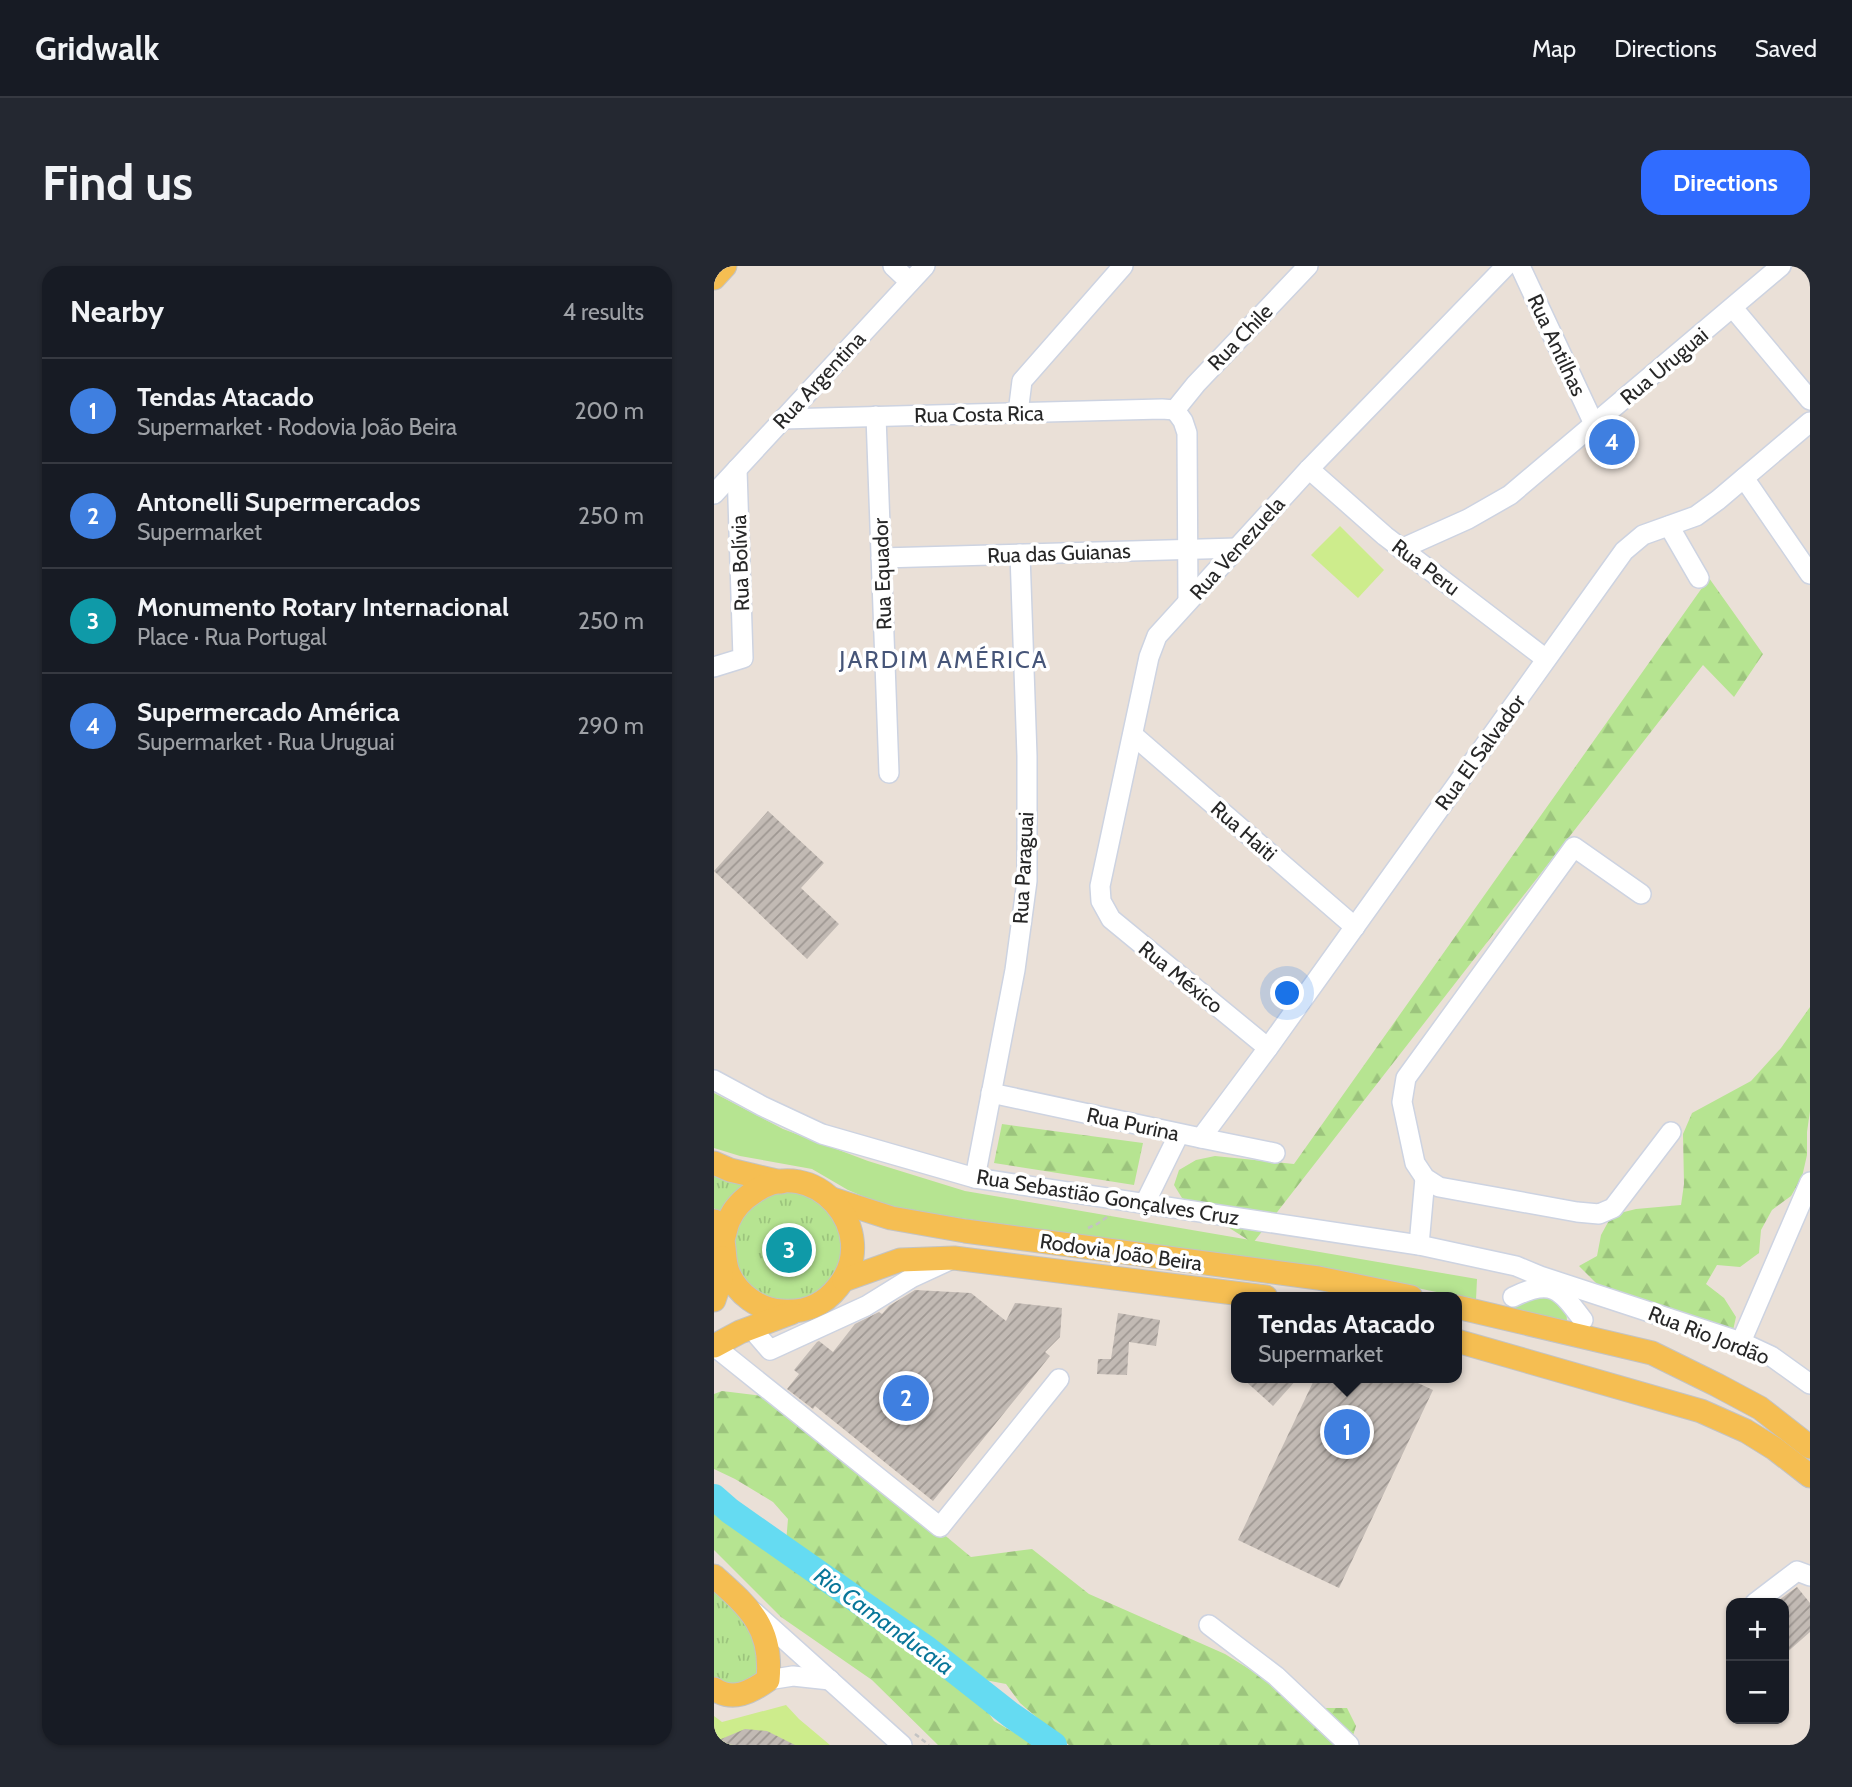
<!DOCTYPE html>
<meta charset="utf-8">
<style>
:root{--surface:#171b24;--page:#242831;--text:#f1f3f6;--muted:#9ea1a6;--line:#363941;--accent:#306cff}
body{margin:0;font-family:Cabin,sans-serif;background:var(--page);color:var(--text)}
.controls{position:absolute;right:21px;bottom:21px;display:grid;overflow:hidden;border-radius:14px;box-shadow:0 2px 5px #0004}
.controls button{width:63px;height:63px;display:grid;place-items:center;padding:0;border:0;border-bottom:2px solid var(--line);background:var(--surface);color:var(--text);font:35px sans-serif}
.you{position:absolute;left:574px;top:728px;width:24px;height:24px;margin:-18px;border:5px solid #fff;border-radius:50%;background:#1a73e8;box-shadow:0 0 0 10px #1a73e833}
.badge{display:grid;place-items:center;width:46px;height:46px;border-radius:50%;background:var(--accent);color:#fff;font-size:23px;font-weight:700}
.pin{position:absolute;translate:-50% -50%;border:4px solid #fff;box-shadow:0 2px 7px #0006}
.popup{position:absolute;left:517px;top:1026px;width:231px;height:91px;box-sizing:border-box;display:grid;place-content:center;border-radius:14px;background:var(--surface);filter:drop-shadow(0 2px 5px #0005);font-size:23px;white-space:nowrap;color:var(--muted)}
.popup b{font-size:26px;color:var(--text)}
.popup::after{content:'';position:absolute;left:50%;top:100%;margin-left:-14px;border:14px solid transparent;border-top-color:var(--surface)}
.list{margin:0;padding:0;list-style:none}
h2{display:flex;justify-content:space-between;align-items:center;height:91px;margin:0;padding:0 28px;font-size:30px}
h2 small{font-size:23px;font-weight:400;color:var(--muted)}
.list li{display:grid;grid-template-columns:46px 1fr auto;gap:21px;align-items:center;box-sizing:border-box;height:105px;padding:0 28px;border-top:2px solid var(--line)}
.list b{display:block;font-size:26px;white-space:nowrap}
.list p{margin:0;font-size:23px;white-space:nowrap;color:var(--muted)}
.list em{font-size:23px;font-style:normal;color:var(--muted)}
.map{position:relative;flex:none;width:1096px;height:1479px;overflow:hidden;border-radius:21px}
header{display:flex;align-items:center;gap:42px;box-sizing:border-box;height:98px;padding:0 35px;background:var(--surface);border-bottom:2px solid var(--line)}
header strong{font-size:33px}
nav{display:flex;gap:38px;margin-inline-start:auto;font-size:24px}
.intro{display:flex;align-items:center;justify-content:space-between;box-sizing:border-box;height:168px;padding:0 42px}
h1{margin:0;font-size:49px}
.button{padding:18px 32px;border-radius:21px;background:var(--accent);color:#fff;font-size:24px;font-weight:700}
main{display:flex;gap:42px;padding:0 42px}
aside{flex:1;background:var(--surface);border-radius:21px;box-shadow:0 2px 5px #0004}
.map>svg:first-child{display:block}
.grass{fill:#b6e491}
.forest{fill:url(#forest-firs)}
.park{fill:url(#park-tufts)}
.pitch{fill:#cdec8c}
.lines{fill:none;stroke-linecap:round;stroke-linejoin:round}
.river{stroke:#65dbf2;stroke-width:26}
.building{fill:url(#building-hatch)}
.minor-casing{stroke:#cdd3e1;stroke-width:22}
.major-casing{stroke:#c3c3c3;stroke-width:25}
.path{stroke:#c3c3c3;stroke-width:2.5;stroke-dasharray:5 3.5;stroke-linecap:butt}
.minor{stroke:#fff;stroke-width:19}
.major{stroke:#f5be52;stroke-width:23}
.labels{text-anchor:middle;dominant-baseline:central;stroke-width:7;stroke-linejoin:round;paint-order:stroke}
.street-label{font-size:21px;fill:#272727;stroke:#fff}
.water-label{font-size:23px;font-style:italic;fill:#097699;stroke:#fff}
.quarter-label{font-size:24px;letter-spacing:2px;fill:#465578;stroke:#fff}
</style>
<header>
<strong>Gridwalk</strong>
<nav><a>Map</a><a>Directions</a><a>Saved</a></nav>
</header>
<div class="intro"><h1>Find us</h1><a class="button">Directions</a></div>
<main>
<aside>
<h2>Nearby<small>4 results</small></h2>
<ul class="list">
<li><span class="badge" style="background:#3f7fe0">1</span><div><b>Tendas Atacado</b><p>Supermarket · Rodovia João Beira</p></div><em>200 m</em></li>
<li><span class="badge" style="background:#3f7fe0">2</span><div><b>Antonelli Supermercados</b><p>Supermarket</p></div><em>250 m</em></li>
<li><span class="badge" style="background:#0f9aa8">3</span><div><b>Monumento Rotary Internacional</b><p>Place · Rua Portugal</p></div><em>250 m</em></li>
<li><span class="badge" style="background:#3f7fe0">4</span><div><b>Supermercado América</b><p>Supermarket · Rua Uruguai</p></div><em>290 m</em></li>
</ul>
</aside>
<div class="map">
<svg width="1096" height="1479" viewBox="0 0 1096 1479">
<defs>
<pattern id="forest-firs" width="22" height="20" patternUnits="userSpaceOnUse" patternTransform="scale(1.75)"><rect width="22" height="20" fill="#b6e491"/><path d="M5 1l3.5 6h-7zM16 11l3.5 6h-7z" fill="#9cc47d"/></pattern>
<pattern id="park-tufts" width="24" height="20" patternUnits="userSpaceOnUse" patternTransform="scale(1.75)"><rect width="24" height="20" fill="#b6e491"/><path d="M3 7l-1-3M5 7V3M7 7l1-3M15 17l-1-3M17 17v-4M19 17l1-3" fill="none" stroke="#9cc47d"/></pattern>
<pattern id="building-hatch" width="6" height="6" patternUnits="userSpaceOnUse" patternTransform="scale(1.75)"><rect width="6" height="6" fill="#c2bab4"/><path d="M-1 1l2-2M0 6l6-6M5 7l2-2" fill="none" stroke="#9e9792"/></pattern>
</defs>
<rect width="100%" height="100%" fill="#eae0d7"/>
<g class="grass">
<path d="M 0,827 L 69,863 L 154,895 L 251,925 L 763,1013 L 762,1034 L 644,1010 L 177,942 L 134,924 L 98,903 L 26,890 L 0,882 Z"/>
<path d="M 832,1025 L 852,1042 L 853,1055 L 798,1043 L 810,1030 Z"/>
</g>
<g class="forest">
<path d="M 995,312 L 1049,388 L 1020,431 L 989,399 L 539,977 L 468,932 L 460,919 L 465,904 L 482,894 L 501,890 L 580,898 Z"/>
<path d="M 1096,741 L 1096,845 L 1093,866 L 1093,889 L 1088,911 L 1077,930 L 1058,944 L 1047,964 L 1045,987 L 1026,1001 L 1003,999 L 992,1018 L 1010,1032 L 1022,1051 L 1017,1073 L 893,1028 L 865,1000 L 883,990 L 887,969 L 898,949 L 922,943 L 967,939 L 970,918 L 969,868 L 978,847 L 1037,815 L 1067,782 Z"/>
<path d="M 288,858 L 429,877 L 420,919 L 280,897 Z"/>
<path d="M 8,1125 L 49,1130 L 88,1151 L 257,1291 L 318,1283 L 375,1328 L 511,1388 L 598,1442 L 633,1442 L 642,1460 L 636,1479 L 355,1479 L 306,1437 L 292,1418 L 271,1414 L 267,1436 L 280,1455 L 322,1479 L 224,1479 L 158,1414 L 67,1351 L 0,1284 L 0,1240 L 13,1249 L 34,1258 L 51,1273 L 72,1277 L 74,1253 L 59,1236 L 21,1213 L 0,1203 L 0,1128 Z"/>
</g>
<g class="park">
<path d="M 0,898 L 39,916 L 9,954 L 0,942 Z"/>
<circle cx="74" cy="980" r="55"/>
<path d="M 0,1324 L 25,1345 L 43,1380 L 48,1408 L 14,1422 L 0,1412 Z"/>
</g>
<g class="pitch">
<path d="M 626,260 L 670,304 L 644,332 L 597,289 Z"/>
<path d="M 72,1439 L 85,1453 L 116,1479 L 0,1479 L 0,1450 L 8,1456 Z"/>
</g>
<g class="lines">
<path class="river" d="M 0,1231 L 16,1245 L 213,1383 L 297,1449 L 340,1479"/>
</g>
<g class="building">
<path d="M 54,545 L 110,597 L 87,622 L 125,658 L 93,693 L 0,605 Z"/>
<path d="M 201,1024 L 257,1027 L 292,1055 L 301,1037 L 348,1042 L 346,1071 L 331,1086 L 336,1090 L 219,1235 L 101,1140 L 99,1143 L 73,1123 L 85,1108 L 80,1104 L 103,1076 L 105,1075 L 119,1086 L 141,1058 L 165,1046 L 168,1048 L 175,1040 Z"/>
<path d="M 404,1047 L 446,1054 L 442,1080 L 415,1076 L 413,1109 L 383,1108 L 384,1093 L 397,1093 Z"/>
<path d="M 528,1112 L 584,1112 L 559,1140 Z"/>
<path d="M 601,1112 L 693,1112 L 719,1124 L 625,1322 L 524,1274 Z"/>
<path d="M 1083,1321 L 1096,1337 L 1096,1366 L 1070,1389 L 1070,1337 L 1061,1337 Z"/>
<path d="M 31,1463 L 53,1465 L 81,1479 L 0,1479 L 0,1476 Z"/>
</g>
<g class="lines">
<defs>
<g id="minor">
<path d="M 179,0 L 196,16"/>
<path d="M 806,0 L 880,158"/>
<path d="M 1019,42 L 1096,134"/>
<path d="M 461,144 L 482,118 L 594,0"/>
<path d="M 461,144 L 469,155 L 473,167 L 474,335"/>
<path d="M 304,147 L 308,115 L 409,0"/>
<path d="M 162,150 L 175,507"/>
<path d="M 69,153 L 448,143 L 461,144"/>
<path d="M 595,203 L 671,270 L 832,393"/>
<path d="M 1030,212 L 1096,308"/>
<path d="M 0,228 L 211,0"/>
<path d="M 955,260 L 985,312"/>
<path d="M 687,283 L 754,253 L 796,229 L 1067,0"/>
<path d="M 167,292 L 523,282"/>
<path d="M 0,401 L 29,392 L 23,203"/>
<path d="M 419,469 L 641,661"/>
<path d="M 927,628 L 860,581 L 692,812 L 688,836 L 701,897 L 711,912 L 725,921 L 863,946 L 885,948 L 899,942 L 957,866"/>
<path d="M 554,782 L 397,653 L 387,635 L 386,620 L 435,391 L 443,370 L 523,282 L 595,203 L 792,0"/>
<path d="M 0,814 L 48,840 L 108,868 L 261,912 L 705,979 L 802,1000 L 826,1010 L 1027,1076 L 1057,1090 L 1096,1118"/>
<path d="M 277,827 L 487,872 L 561,887"/>
<path d="M 487,872 L 554,782 L 910,285 L 929,269 L 982,250 L 1004,234 L 1096,156"/>
<path d="M 261,912 L 301,704 L 313,615 L 313,490 L 306,288"/>
<path d="M 431,937 L 465,868"/>
<path d="M 705,979 L 711,912"/>
<path d="M 799,1031 C 838,1012 846,1023 869,1054"/>
<path d="M 37,1062 L 56,1084 L 152,1040 L 199,1011 L 236,994"/>
<path d="M 1027,1076 L 1096,916"/>
<path d="M 0,1080 L 226,1261 L 345,1113"/>
<path d="M 1041,1337 L 1083,1305 L 1096,1310"/>
<path d="M 40,1346 L 188,1479"/>
<path d="M 495,1359 L 562,1410 L 635,1479"/>
<path d="M 54,1414 L 79,1410 L 116,1414"/>
</g>
<g id="major">
<path d="M 0,12 L 11,0"/>
<path d="M 0,897 L 16,904 L 67,916"/>
<path d="M 118,933 L 177,952 L 251,965 L 604,1012 L 697,1031"/>
<path d="M 0,955 C 3,961 8,968 9,975 C 11,985 10,996 14,1006 C 23,1028 45,1044 68,1045 C 90,1047 110,1039 124,1021 C 170,965 98,885 40,926 C 29,933 20,942 15,954 C 12,960 11,968 9,974"/>
<path d="M 130,1014 L 186,994 L 240,992 L 552,1031"/>
<path d="M 0,1034 L 7,1013 L 8,992"/>
<path d="M 743,1041 L 938,1087 L 1003,1119 L 1046,1142 L 1096,1181"/>
<path d="M 743,1075 L 987,1145 L 1032,1165 L 1061,1183 L 1096,1210"/>
<path d="M 0,1080 L 26,1066 L 77,1047"/>
<path d="M 0,1310 C 36,1342 59,1362 54,1414 C 37,1426 19,1436 0,1423"/>
</g>
</defs>
<use href="#minor" class="minor-casing"/>
<use href="#major" class="major-casing"/>
<g class="path">
<path d="M 374,962 L 383,958 L 396,949"/>
<path d="M 201,1468 L 215,1479"/>
</g>
<use href="#minor" class="minor"/>
<use href="#major" class="major"/>
</g>
<g class="labels">
<g class="street-label">
<text transform="translate(526 71) rotate(-46)">Rua Chile</text>
<text transform="translate(843 79) rotate(65)">Rua Antilhas</text>
<text transform="translate(950 100) rotate(-40)">Rua Uruguai</text>
<text transform="translate(105 114) rotate(-47)">Rua Argentina</text>
<text transform="translate(265 148) rotate(-1)">Rua Costa Rica</text>
<text transform="translate(523 282) rotate(-48)">Rua Venezuela</text>
<text transform="translate(345 287) rotate(-2)">Rua das Guianas</text>
<text transform="translate(26 297) rotate(-92)">Rua Bolívia</text>
<text transform="translate(712 301) rotate(37)">Rua Peru</text>
<text transform="translate(168 308) rotate(-92)">Rua Equador</text>
<text transform="translate(766 486) rotate(-54)">Rua El Salvador</text>
<text transform="translate(530 565) rotate(41)">Rua Haiti</text>
<text transform="translate(309 602) rotate(-87)">Rua Paraguai</text>
<text transform="translate(467 711) rotate(39)">Rua México</text>
<text transform="translate(419 858) rotate(12)">Rua Purina</text>
<text transform="translate(394 931) rotate(9)">Rua Sebastião Gonçalves Cruz</text>
<text transform="translate(407 986) rotate(8)">Rodovia João Beira</text>
<text transform="translate(995 1069) rotate(21)">Rua Rio Jordão</text>
</g>
<g class="water-label">
<text transform="translate(170 1355) rotate(36)">Rio Camanducaia</text>
</g>
<g class="quarter-label">
<text x="230" y="393">JARDIM AMÉRICA</text>
</g>
</g>
</svg>
<div class="controls">
<button>+</button>
<button>−</button>
</div>
<div class="you"></div>
<div class="pin badge" style="left:633px;top:1166px;background:#3f7fe0">1</div>
<div class="popup"><b>Tendas Atacado</b>Supermarket</div>
<div class="pin badge" style="left:192px;top:1132px;background:#3f7fe0">2</div>
<div class="pin badge" style="left:75px;top:984px;background:#0f9aa8">3</div>
<div class="pin badge" style="left:898px;top:176px;background:#3f7fe0">4</div>
</div>
</main>
